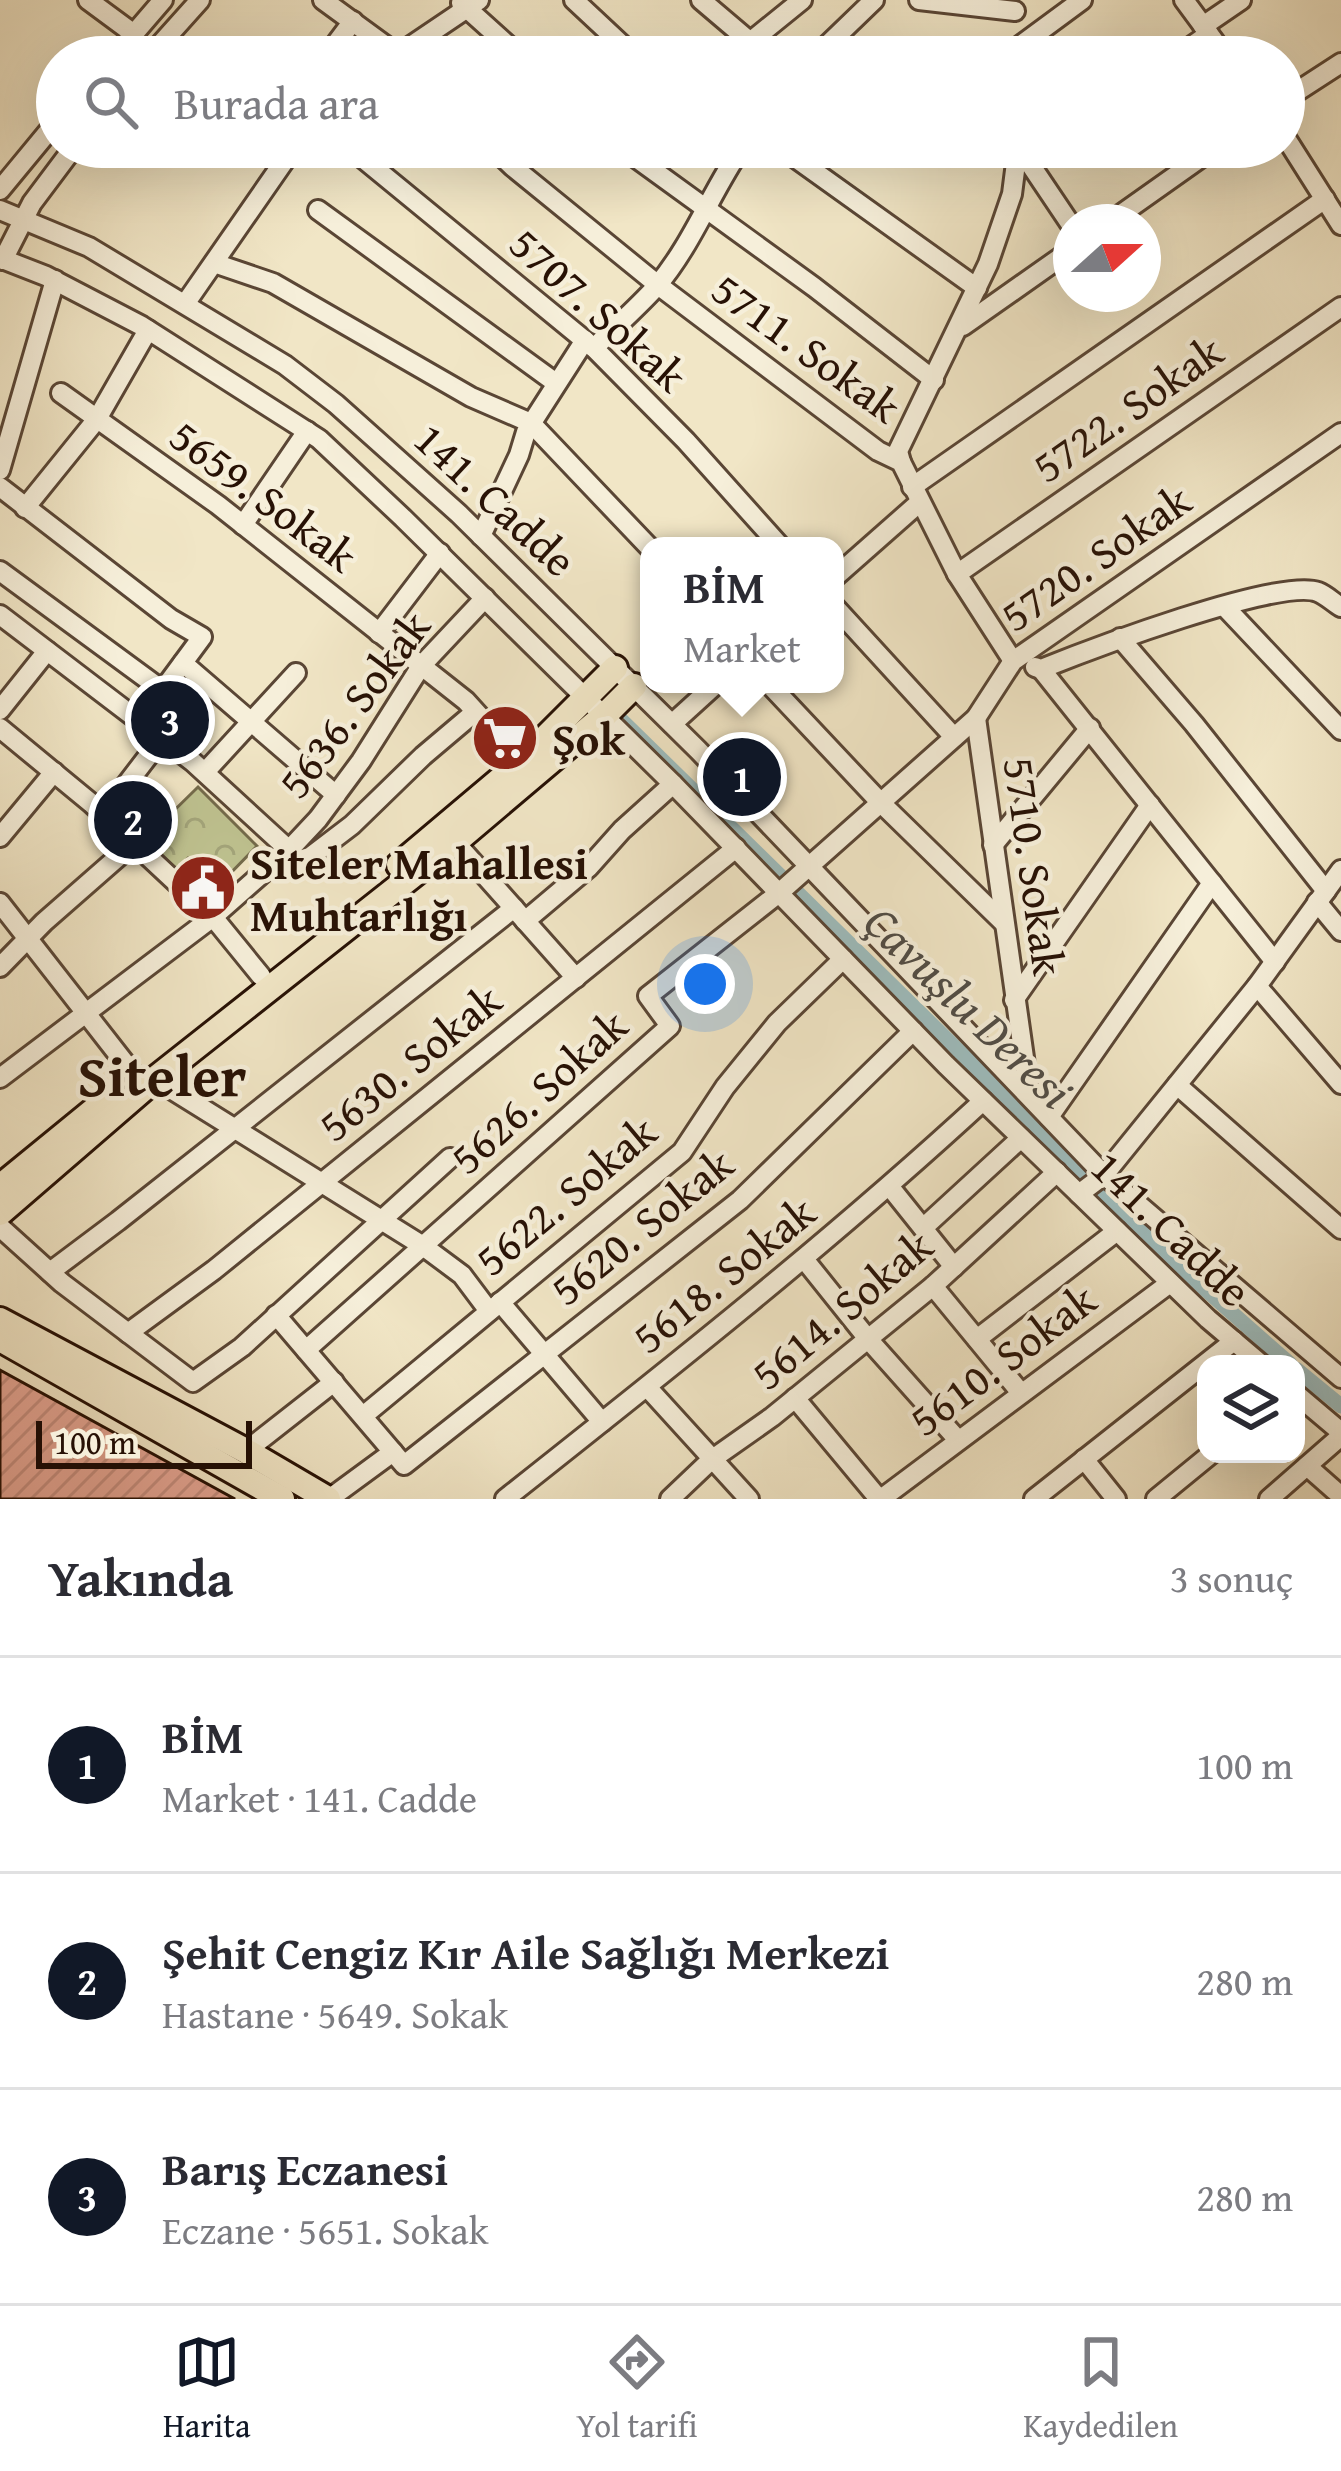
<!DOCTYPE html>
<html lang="tr">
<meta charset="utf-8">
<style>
:root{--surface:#fff;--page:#f7f7f7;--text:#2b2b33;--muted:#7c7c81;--line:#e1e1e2;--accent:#111827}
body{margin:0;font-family:"Gentium Book Plus",serif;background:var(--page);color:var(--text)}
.controls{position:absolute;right:36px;bottom:36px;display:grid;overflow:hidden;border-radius:24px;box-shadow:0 12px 48px #0002}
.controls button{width:108px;height:108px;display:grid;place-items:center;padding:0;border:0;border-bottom:3px solid var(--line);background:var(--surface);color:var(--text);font:60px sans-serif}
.compass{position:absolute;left:1053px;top:204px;width:108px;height:108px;border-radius:50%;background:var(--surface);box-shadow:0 12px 48px #0002;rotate:69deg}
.scale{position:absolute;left:36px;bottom:30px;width:216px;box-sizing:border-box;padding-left:12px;border:6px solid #271105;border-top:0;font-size:33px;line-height:42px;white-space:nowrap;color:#271105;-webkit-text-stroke:9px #f6efda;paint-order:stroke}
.you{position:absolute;left:705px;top:984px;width:42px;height:42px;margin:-30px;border:9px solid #fff;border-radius:50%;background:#1a73e8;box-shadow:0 0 0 18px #1a73e833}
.badge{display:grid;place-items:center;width:78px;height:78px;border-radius:50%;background:var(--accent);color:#fff;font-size:39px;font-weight:700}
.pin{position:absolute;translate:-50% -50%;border:6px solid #fff;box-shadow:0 3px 12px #0006}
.popup{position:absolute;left:640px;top:537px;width:204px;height:156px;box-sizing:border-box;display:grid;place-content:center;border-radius:24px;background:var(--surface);filter:drop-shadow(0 3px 9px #0005);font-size:39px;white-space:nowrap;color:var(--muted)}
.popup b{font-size:45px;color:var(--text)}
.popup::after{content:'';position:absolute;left:50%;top:100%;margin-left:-24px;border:24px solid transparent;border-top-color:var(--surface)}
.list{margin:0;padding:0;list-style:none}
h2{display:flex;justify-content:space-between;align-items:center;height:156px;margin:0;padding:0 48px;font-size:51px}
h2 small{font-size:39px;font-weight:400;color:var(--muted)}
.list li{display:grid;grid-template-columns:78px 1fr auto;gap:36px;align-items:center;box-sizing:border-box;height:216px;padding:0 48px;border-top:3px solid var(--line)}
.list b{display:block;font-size:45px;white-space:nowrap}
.list p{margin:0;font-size:39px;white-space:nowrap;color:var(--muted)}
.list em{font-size:39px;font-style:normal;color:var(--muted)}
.icon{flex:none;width:66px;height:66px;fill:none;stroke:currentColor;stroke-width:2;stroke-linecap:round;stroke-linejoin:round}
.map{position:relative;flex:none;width:1341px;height:1499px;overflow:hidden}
.search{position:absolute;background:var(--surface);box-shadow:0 12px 48px #0002;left:36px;right:36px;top:36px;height:132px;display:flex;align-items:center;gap:30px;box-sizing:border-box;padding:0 42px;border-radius:66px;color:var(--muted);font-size:45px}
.sheet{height:804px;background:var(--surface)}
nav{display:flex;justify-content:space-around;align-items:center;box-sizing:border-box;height:168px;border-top:3px solid var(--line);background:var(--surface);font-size:33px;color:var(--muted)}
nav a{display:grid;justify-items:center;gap:6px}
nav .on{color:var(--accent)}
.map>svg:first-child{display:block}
.park{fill:url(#park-crowns);stroke:#736a4b;stroke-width:3}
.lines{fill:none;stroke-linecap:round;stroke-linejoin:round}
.canal{stroke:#9ebdbe;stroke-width:15}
.building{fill:url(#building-hatch);stroke:#271105;stroke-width:3}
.minor-casing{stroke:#5a4635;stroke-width:24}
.major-casing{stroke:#271105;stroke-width:30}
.minor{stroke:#f6efda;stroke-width:18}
.major{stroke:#f1e6c6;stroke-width:24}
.labels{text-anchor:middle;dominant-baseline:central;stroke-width:9;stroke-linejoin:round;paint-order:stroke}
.street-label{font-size:45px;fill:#271105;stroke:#f6efda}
.poi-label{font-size:45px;font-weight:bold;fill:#271105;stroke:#f6efda;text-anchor:start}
.water-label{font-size:48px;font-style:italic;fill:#514d46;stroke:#f6efda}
.district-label{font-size:57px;font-weight:bold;fill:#271105;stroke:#f6efda}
</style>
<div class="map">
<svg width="1341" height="1499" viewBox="0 0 1341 1499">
<defs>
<pattern id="park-crowns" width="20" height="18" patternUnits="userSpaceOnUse" patternTransform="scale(3)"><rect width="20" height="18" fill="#bfc391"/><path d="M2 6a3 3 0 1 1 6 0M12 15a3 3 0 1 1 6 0" fill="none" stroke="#a4a67c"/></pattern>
<pattern id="building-hatch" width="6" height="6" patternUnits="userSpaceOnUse" patternTransform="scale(3)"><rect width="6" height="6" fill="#e4a594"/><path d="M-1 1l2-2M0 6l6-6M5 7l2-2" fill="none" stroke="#c48d7e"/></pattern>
</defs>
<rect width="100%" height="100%" fill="#f1e6c6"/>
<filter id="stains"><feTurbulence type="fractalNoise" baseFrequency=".00167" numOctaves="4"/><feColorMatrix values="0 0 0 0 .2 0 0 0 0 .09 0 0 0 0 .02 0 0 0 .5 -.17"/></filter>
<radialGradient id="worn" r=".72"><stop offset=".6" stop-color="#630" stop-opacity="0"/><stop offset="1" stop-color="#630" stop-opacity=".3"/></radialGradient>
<path class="park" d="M 198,787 L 257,846 L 217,887 L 188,858 L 172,873 L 142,842 Z"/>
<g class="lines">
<g class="canal">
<path d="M 606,705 L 1172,1260 L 1290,1364"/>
<path d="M 1296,1369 L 1341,1406"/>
</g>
</g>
<g class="building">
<path d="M 141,801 L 148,807 L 153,805 L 160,811 L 139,830 L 127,816 Z"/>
<path d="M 0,1370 L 235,1499 L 0,1499 Z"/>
</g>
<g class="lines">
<defs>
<g id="minor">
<path d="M 88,0 L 134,34"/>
<path d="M 323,0 L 401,57"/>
<path d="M 574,0 L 635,57"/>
<path d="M 701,0 L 768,57"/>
<path d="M 919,0 L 1015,11"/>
<path d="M 1184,0 L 1226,57"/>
<path d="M 461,3 L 521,57"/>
<path d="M 1203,26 L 1241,0"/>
<path d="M 750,42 L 802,0"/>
<path d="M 1017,48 L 1082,0"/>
<path d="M 399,54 L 479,0"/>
<path d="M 114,57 L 163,0"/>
<path d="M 149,57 L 200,0"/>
<path d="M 326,57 L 353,21"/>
<path d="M 815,57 L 874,0"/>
<path d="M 1176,57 L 1209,34"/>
<path d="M 1284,100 L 1341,63"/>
<path d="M 1284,135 L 1341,225"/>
<path d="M 349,147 L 594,348 L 686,441 L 780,546"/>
<path d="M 492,147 L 513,167 L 658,285 L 878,451 L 901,462 L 957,574 L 1013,661"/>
<path d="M 621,147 L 814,287 L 934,380"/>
<path d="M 780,147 L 977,288"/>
<path d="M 1026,158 L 1071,225"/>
<path d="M 0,190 L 57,121"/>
<path d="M 0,210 L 89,247 L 285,365 L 336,404 L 459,514 L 698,750 L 1104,1175 L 1341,1378"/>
<path d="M 318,210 L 556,383"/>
<path d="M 1110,222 L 1216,147"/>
<path d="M 0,258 L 46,276 L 142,326 L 319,439 L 403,518 L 673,784 L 946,1065 L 1208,1319 L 1261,1364"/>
<path d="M 3,260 L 32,203 L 74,147"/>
<path d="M 214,263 L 273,283 L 471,397 L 531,423 L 649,547"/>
<path d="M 185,304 L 294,147"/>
<path d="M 963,326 L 1071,250"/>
<path d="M 594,348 C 614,328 637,308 656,287 C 692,245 711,192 742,147"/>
<path d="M 61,393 L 218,505 L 466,701 L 521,762"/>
<path d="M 901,462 L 898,451 L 988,264 L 1012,194 L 1018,147"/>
<path d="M 0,470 L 55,280"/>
<path d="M 0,487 L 171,619 L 202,637 L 140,721"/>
<path d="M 912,487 L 1325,199"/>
<path d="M 25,508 L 97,419 L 148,330"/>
<path d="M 243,525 L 307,431"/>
<path d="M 481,536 L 519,455 L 526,432 L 585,340"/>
<path d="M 0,571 L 162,690"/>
<path d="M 957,574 L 1341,307"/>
<path d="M 835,577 L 920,502"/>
<path d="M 835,607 L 954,737"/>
<path d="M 1225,607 L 1341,730"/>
<path d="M 0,615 L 193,762 L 289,850"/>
<path d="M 379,633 L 440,553"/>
<path d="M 1120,638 L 1194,724 L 1326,891"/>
<path d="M 183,663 L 336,795"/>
<path d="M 1035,667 L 1041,669 C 1086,651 1279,577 1318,592 C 1326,595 1334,603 1341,607"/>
<path d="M 1041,669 L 1275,962"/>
<path d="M 769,684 L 880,802 L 1003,922"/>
<path d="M 0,710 L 47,651"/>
<path d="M 976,718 L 1029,1093"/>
<path d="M 672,724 L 716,684"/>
<path d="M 0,728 L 91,803 L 213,917 L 261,976"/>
<path d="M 205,772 L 296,673"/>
<path d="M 103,815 L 162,738"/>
<path d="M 0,837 L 54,772"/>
<path d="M 455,842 L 576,978"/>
<path d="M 993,845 L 1090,728"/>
<path d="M 273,868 L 310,857 L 352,825 L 423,756 L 475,712"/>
<path d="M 1317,902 L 1341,931"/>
<path d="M 0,903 L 135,1076"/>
<path d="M 525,921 L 589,867 L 622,830 L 673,784"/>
<path d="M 0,967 L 44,922 L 133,844"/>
<path d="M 1257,986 L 1341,1084"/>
<path d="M 1014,1000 L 1150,805"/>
<path d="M 0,1078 L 213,917 L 289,850 L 318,819 L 361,761 L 421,666 L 485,598"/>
<path d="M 155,1079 L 423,1246 L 462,1275 L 489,1311"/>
<path d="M 1177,1085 L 1341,1229"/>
<path d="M 1049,1117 L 1212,883"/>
<path d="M 890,1187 L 954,1267"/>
<path d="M 1079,1194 L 1104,1175 L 1257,986 L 1341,870"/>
<path d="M 0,1227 L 62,1283 L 193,1382 L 242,1347 L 450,1158"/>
<path d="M 923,1228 L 1021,1138"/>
<path d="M 804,1259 L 868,1339 L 958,1440"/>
<path d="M 50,1272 L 118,1221 L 514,908"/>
<path d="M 933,1286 L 1021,1393"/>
<path d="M 500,1302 L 602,1422"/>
<path d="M 276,1315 L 404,1465 L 740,1200 L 913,1031"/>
<path d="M 128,1333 L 214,1270 L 736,848"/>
<path d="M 977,1339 L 1117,1231"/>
<path d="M 306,1350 L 670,1026 L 648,996 L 779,893 L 976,718 L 1013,661 L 1341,433"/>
<path d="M 647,1387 L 749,1499"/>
<path d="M 1296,1394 L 1341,1432"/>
<path d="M 795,1398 L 879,1499"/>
<path d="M 363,1416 L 682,1152 L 725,1087 L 777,1023 L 843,959"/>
<path d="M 246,1451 L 334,1382"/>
<path d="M 1084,1459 L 1116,1499"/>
<path d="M 1307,1466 L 1341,1496"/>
<path d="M 329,1499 L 393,1452"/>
<path d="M 505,1499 C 668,1370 830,1242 983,1101"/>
<path d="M 670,1499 L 711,1460 L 772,1417 L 933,1286 L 1057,1172"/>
<path d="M 881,1499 L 1170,1283"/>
<path d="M 1034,1499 L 1234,1341"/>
<path d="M 1156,1499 L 1211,1454"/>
<path d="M 1269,1499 L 1341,1436"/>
</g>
<g id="major">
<path d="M 399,865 L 521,762 L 615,668"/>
<path d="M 0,1187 L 105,1101"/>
<path d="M 0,1213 L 155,1079 L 455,842 L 605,715 L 634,686"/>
<path d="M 0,1320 L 246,1451 L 328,1499"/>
<path d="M 2,1340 L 282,1499"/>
</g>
</defs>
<use href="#minor" class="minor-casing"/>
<use href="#major" class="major-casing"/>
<use href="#minor" class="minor"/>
<use href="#major" class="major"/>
</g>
<defs>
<symbol id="supermarket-disc" viewBox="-11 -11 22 22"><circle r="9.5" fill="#8f2418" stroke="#f6efda"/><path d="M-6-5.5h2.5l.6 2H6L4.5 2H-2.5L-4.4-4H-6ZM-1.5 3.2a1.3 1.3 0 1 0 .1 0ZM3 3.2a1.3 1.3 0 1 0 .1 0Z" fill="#fff"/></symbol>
<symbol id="civic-disc" viewBox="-11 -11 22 22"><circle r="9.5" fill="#8f2418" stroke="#f6efda"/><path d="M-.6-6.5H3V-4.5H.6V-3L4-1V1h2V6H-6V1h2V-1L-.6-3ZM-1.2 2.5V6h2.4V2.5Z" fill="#fff"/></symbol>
</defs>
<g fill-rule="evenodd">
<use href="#supermarket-disc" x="467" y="700" width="76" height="76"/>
<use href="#civic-disc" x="165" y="850" width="76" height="76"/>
</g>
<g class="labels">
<g class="street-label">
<text transform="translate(599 309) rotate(42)">5707. Sokak</text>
<text transform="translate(807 347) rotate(36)">5711. Sokak</text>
<text transform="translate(1127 408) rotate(-35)">5722. Sokak</text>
<text transform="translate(264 495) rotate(37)">5659. Sokak</text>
<text transform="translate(496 499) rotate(43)">141. Cadde</text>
<text transform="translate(1095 557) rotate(-35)">5720. Sokak</text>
<text transform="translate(353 704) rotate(-53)">5636. Sokak</text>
<text transform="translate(1035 866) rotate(82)">5710. Sokak</text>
<text transform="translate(409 1062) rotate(-39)">5630. Sokak</text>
<text transform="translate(538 1091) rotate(-42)">5626. Sokak</text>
<text transform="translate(565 1195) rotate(-40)">5622. Sokak</text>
<text transform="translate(641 1226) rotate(-39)">5620. Sokak</text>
<text transform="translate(1172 1228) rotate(44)">141. Cadde</text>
<text transform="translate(723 1274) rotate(-39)">5618. Sokak</text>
<text transform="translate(841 1309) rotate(-40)">5614. Sokak</text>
<text transform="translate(1002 1359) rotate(-37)">5610. Sokak</text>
</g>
<g class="poi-label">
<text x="552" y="738">Şok</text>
<text x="250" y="862">Siteler Mahallesi<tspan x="250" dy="52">Muhtarlığı</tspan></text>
</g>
<g class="water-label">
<text transform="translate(969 1006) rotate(44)">Çavuşlu Deresi</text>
</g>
<g class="district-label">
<text x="162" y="1075">Siteler</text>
</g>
</g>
<rect width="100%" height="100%" filter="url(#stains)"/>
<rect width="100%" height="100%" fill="url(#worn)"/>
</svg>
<div class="controls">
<button><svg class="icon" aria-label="layers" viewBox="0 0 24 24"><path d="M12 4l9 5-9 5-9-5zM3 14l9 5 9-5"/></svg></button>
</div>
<svg class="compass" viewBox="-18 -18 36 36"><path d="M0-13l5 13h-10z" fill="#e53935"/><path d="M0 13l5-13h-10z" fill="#7c7c81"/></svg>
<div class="scale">100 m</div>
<div class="you"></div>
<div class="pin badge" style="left:742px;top:777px">1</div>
<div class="popup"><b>BİM</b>Market</div>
<div class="pin badge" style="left:133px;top:820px">2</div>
<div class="pin badge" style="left:170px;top:720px">3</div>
<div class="search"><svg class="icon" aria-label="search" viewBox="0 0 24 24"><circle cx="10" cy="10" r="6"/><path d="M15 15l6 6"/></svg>Burada ara</div>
</div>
<section class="sheet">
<h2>Yakında<small>3 sonuç</small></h2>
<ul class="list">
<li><span class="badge">1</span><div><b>BİM</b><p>Market · 141. Cadde</p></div><em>100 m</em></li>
<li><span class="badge">2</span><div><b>Şehit Cengiz Kır Aile Sağlığı Merkezi</b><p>Hastane · 5649. Sokak</p></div><em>280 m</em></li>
<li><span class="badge">3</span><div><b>Barış Eczanesi</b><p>Eczane · 5651. Sokak</p></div><em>280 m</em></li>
</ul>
</section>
<nav>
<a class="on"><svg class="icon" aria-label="map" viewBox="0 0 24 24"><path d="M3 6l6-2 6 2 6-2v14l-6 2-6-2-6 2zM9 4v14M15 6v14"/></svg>Harita</a>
<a><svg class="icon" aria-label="directions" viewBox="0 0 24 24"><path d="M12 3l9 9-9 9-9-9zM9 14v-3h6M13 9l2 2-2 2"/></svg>Yol tarifi</a>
<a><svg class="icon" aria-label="saved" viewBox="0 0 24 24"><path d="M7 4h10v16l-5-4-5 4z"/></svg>Kaydedilen</a>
</nav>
